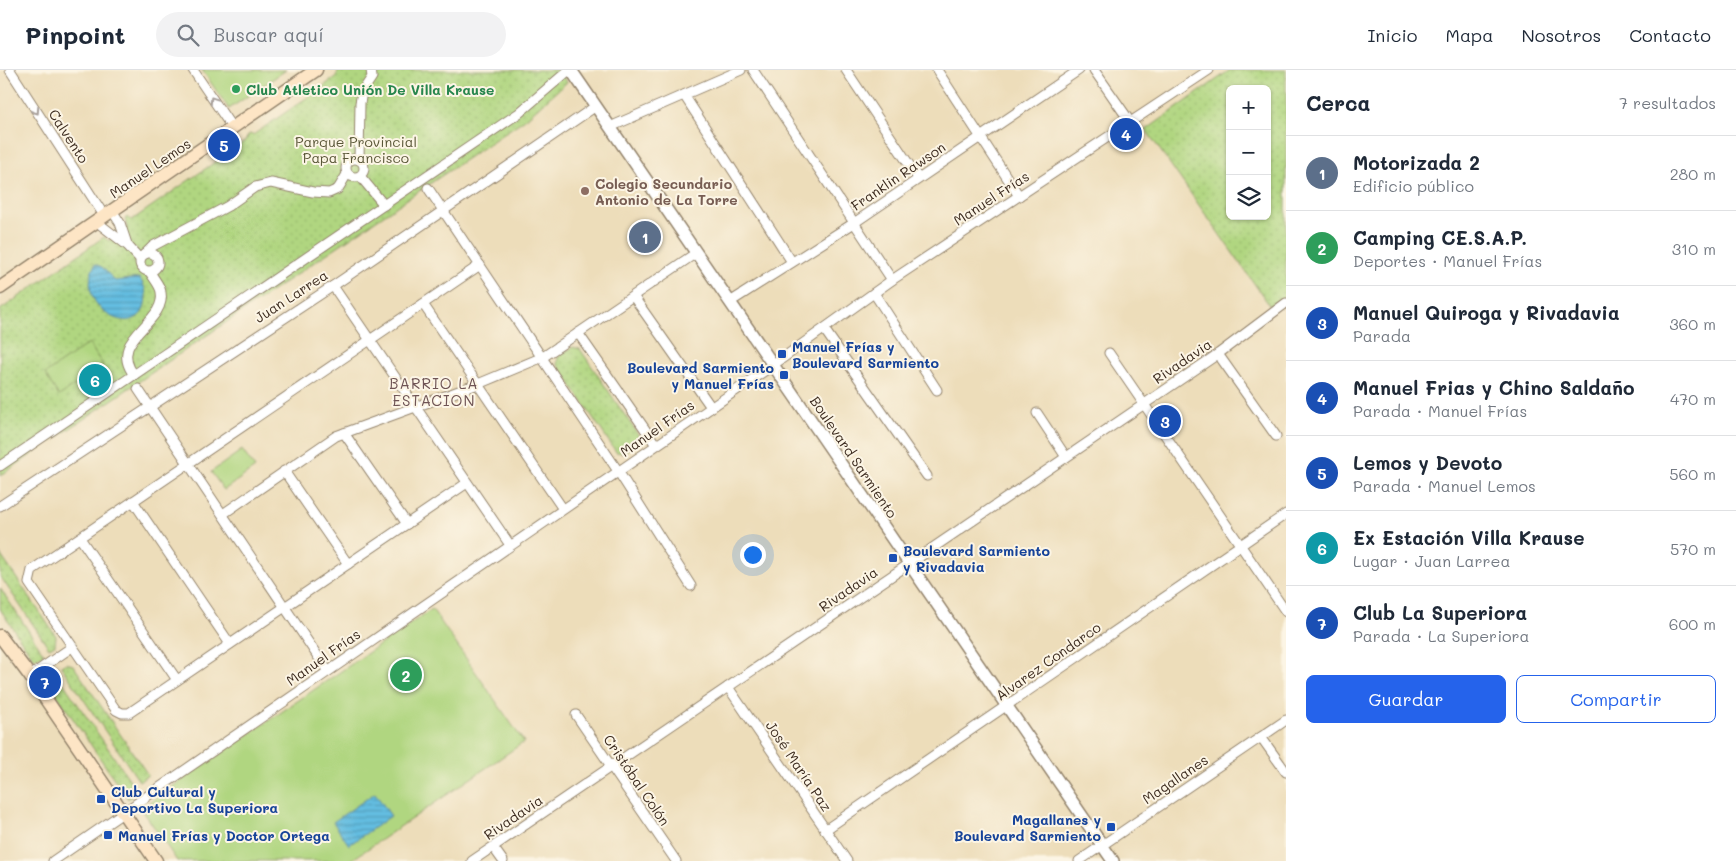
<!DOCTYPE html>
<html lang="es">
<meta charset="utf-8">
<style>
:root{--surface:#fff;--page:#f2f2f3;--text:#1f2937;--muted:#747a83;--line:#e0e1e3;--accent:#2563eb}
body{margin:0;font-family:Mali,sans-serif;background:var(--page);color:var(--text)}
.controls{position:absolute;right:15px;top:15px;display:grid;overflow:hidden;border-radius:8px;box-shadow:0 1px 4px #0004}
.controls button{width:45px;height:45px;display:grid;place-items:center;padding:0;border:0;border-bottom:1px solid var(--line);background:var(--surface);color:var(--text);font:25px sans-serif}
.you{position:absolute;left:752px;top:484px;width:18px;height:18px;margin:-12px;border:4px solid #fff;border-radius:50%;background:#1a73e8;box-shadow:0 0 0 8px #1a73e833}
.badge{display:grid;place-items:center;width:32px;height:32px;border-radius:50%;background:var(--accent);color:#fff;font-size:16px;font-weight:700}
.pin{position:absolute;translate:-50% -50%;border:2px solid #fff;box-shadow:0 1px 5px #0006}
.list{margin:0;padding:0;list-style:none}
h2{display:flex;justify-content:space-between;align-items:center;height:65px;margin:0;padding:0 20px;font-size:21px}
h2 small{font-size:16px;font-weight:400;color:var(--muted)}
.list li{display:grid;grid-template-columns:32px 1fr auto;gap:15px;align-items:center;box-sizing:border-box;height:75px;padding:0 20px;border-top:1px solid var(--line)}
.list b{display:block;font-size:19px;white-space:nowrap}
.list p{margin:0;font-size:16px;white-space:nowrap;color:var(--muted)}
.list em{font-size:16px;font-style:normal;color:var(--muted)}
.actions{display:flex;gap:10px;padding:15px 20px}
.actions a{flex:1;padding:11px 0;border:1px solid var(--accent);border-radius:8px;text-align:center;font-size:18px;color:var(--accent)}
.actions .main{background:var(--accent);color:#fff}
.icon{flex:none;width:28px;height:28px;fill:none;stroke:currentColor;stroke-width:2;stroke-linecap:round;stroke-linejoin:round}
.map{position:relative;flex:none;width:1286px;height:791px;overflow:hidden}
header{display:flex;align-items:center;gap:30px;box-sizing:border-box;height:70px;padding:0 25px;background:var(--surface);border-bottom:1px solid var(--line)}
header strong{font-size:24px}
nav{display:flex;gap:28px;margin-inline-start:auto;font-size:18px}
.search{width:350px;height:45px;background:var(--page);display:flex;align-items:center;gap:12px;box-sizing:border-box;padding:0 18px;border-radius:28px;color:var(--muted);font-size:19px}
main{display:flex}
aside{flex:1;background:var(--surface)}
.map>svg:first-child{display:block}
.grass{fill:url(#grass-dots);stroke:#76804f;fill-rule:evenodd}
.pitch{fill:#b0d680;stroke:#76804f}
.water{fill:url(#water-rules);stroke:#4f7480}
.lines{fill:none;stroke-linecap:round;stroke-linejoin:round}
.minor-casing{stroke:#94846c;stroke-width:11}
.tertiary-casing{stroke:#94846c;stroke-width:14}
.secondary-casing{stroke:#94846c;stroke-width:15}
.minor{stroke:#fff;stroke-width:9}
.tertiary{stroke:#fff;stroke-width:11}
.secondary{stroke:#fde5c5;stroke-width:12}
.oneway{stroke:#a79f9a}
.leisure-dot{fill:#2e9e5b;stroke:#fcf5e5;stroke-width:2}
.education-dot{fill:#8d6e63;stroke:#fcf5e5;stroke-width:2}
.transit-dot{fill:#1a4fb4;stroke:#fcf5e5;stroke-width:2}
.labels{text-anchor:middle;dominant-baseline:central;stroke-width:4;stroke-linejoin:round;paint-order:stroke}
.leisure-label{font-size:14px;font-weight:bold;fill:#27864d;stroke:#fcf5e5;text-anchor:start}
.street-label{font-size:14px;fill:#3b2a1e;stroke:#fcf5e5}
.park-label{font-size:14px;fill:#585536;stroke:#fcf5e5}
.education-label{font-size:14px;font-weight:bold;fill:#785e54;stroke:#fcf5e5;text-anchor:start}
.transit-label{font-size:14px;font-weight:bold;fill:#164399;stroke:#fcf5e5;text-anchor:start}
.neighbourhood-label{font-size:15px;letter-spacing:1px;fill:#6f5455;stroke:#fcf5e5}
</style>
<header>
<strong>Pinpoint</strong>
<div class="search"><svg class="icon" aria-label="search" viewBox="0 0 24 24"><circle cx="10" cy="10" r="6"/><path d="M15 15l6 6"/></svg>Buscar aquí</div>
<nav><a>Inicio</a><a>Mapa</a><a>Nosotros</a><a>Contacto</a></nav>
</header>
<main>
<div class="map">
<svg width="1286" height="791" viewBox="0 0 1286 791">
<defs>
<pattern id="grass-dots" width="8" height="8" patternUnits="userSpaceOnUse" patternTransform="scale(1.25)"><rect width="8" height="8" fill="#b0d680"/><path d="M2 2h.1M6 6h.1" fill="none" stroke="#98b86e" stroke-width="1.8" stroke-linecap="round"/></pattern>
<pattern id="water-rules" width="6" height="5" patternUnits="userSpaceOnUse" patternTransform="scale(1.25)"><rect width="6" height="5" fill="#63bde1"/><path d="M0 2.5h6" fill="none" stroke="#539ab6"/></pattern>
</defs>
<rect width="100%" height="100%" fill="#fcf5e5"/>
<filter id="ink" filterUnits="userSpaceOnUse"><feTurbulence type="fractalNoise" baseFrequency=".02" numOctaves="2"/><feDisplacementMap in="SourceGraphic" scale="10" xChannelSelector="R" yChannelSelector="G"/><feConvolveMatrix kernelMatrix="1 2 1 2 8 2 1 2 1" color-interpolation-filters="sRGB"/></filter>
<filter id="wash" filterUnits="userSpaceOnUse"><feTurbulence type="fractalNoise" baseFrequency=".0096" numOctaves="4" result="noise"/><feDisplacementMap in="SourceGraphic" scale="20" xChannelSelector="R" yChannelSelector="G"/><feGaussianBlur stdDeviation="1.12" result="paint"/><feColorMatrix in="noise" values="0 0 0 0 0 0 0 0 0 0 0 0 0 0 0 0 0 1.4 0 .05"/><feComposite in="paint" operator="in"/></filter>
<g filter="url(#wash)">
<rect width="100%" height="100%" fill="#edddba"/>
<g class="grass">
<path d="M 339,0 L 559,0 L 567,12 L 525,49 L 0,406 L 0,240 L 98,171 L 104,167 L 109,171 L 115,161 L 127,158 L 125,149 L 127,147 L 132,150 L 245,71 L 249,64 L 253,65 L 335,8 Z"/>
<path d="M 1230,0 L 1286,0 L 1286,225 L 1270,236 L 1146,60 ZM 1230,19 L 1267,19 L 1267,146 L 1230,146 Z"/>
<path d="M 573,277 L 580,279 L 639,366 L 638,373 L 623,383 L 616,382 L 557,294 L 558,287 Z"/>
<path d="M 0,484 L 56,566 L 55,575 L 49,578 L 0,506 Z"/>
<path d="M 0,518 L 44,584 L 37,588 L 33,588 L 0,539 Z"/>
<path d="M 66,593 L 73,595 L 148,705 L 139,711 L 61,596 Z"/>
<path d="M 53,598 L 138,722 L 128,729 L 43,605 Z"/>
</g>
<g class="pitch">
<path d="M 202,0 L 286,0 L 229,39 Z"/>
<path d="M 89,273 L 103,296 L 59,326 L 45,304 Z"/>
<path d="M 242,380 L 255,398 L 224,420 L 211,402 Z"/>
<path d="M 432,539 L 524,672 L 350,791 L 177,791 L 141,738 Z"/>
</g>
<g class="water">
<path d="M 95,194 L 102,197 L 115,211 L 139,208 C 146,217 147,223 145,234 C 138,271 72,240 95,194 Z"/>
<path d="M 375,723 L 391,746 L 349,775 L 333,752 Z"/>
</g>
</g>
<g filter="url(#ink)">
<g class="lines">
<defs>
<g id="minor">
<path d="M 10,0 L 105,147"/>
<path d="M 193,0 L 233,59"/>
<path d="M 753,0 L 892,210"/>
<path d="M 846,0 L 918,108"/>
<path d="M 937,0 L 1019,126"/>
<path d="M 1094,0 L 1131,53"/>
<path d="M 684,25 L 792,192"/>
<path d="M 610,57 L 741,0"/>
<circle cx="355" cy="98" r="9"/>
<path d="M 359,90 L 360,33 L 362,22 L 372,7 L 371,0"/>
<path d="M 360,106 L 384,135"/>
<path d="M 428,118 L 618,401 L 691,516"/>
<path d="M 113,142 L 120,153 L 127,174"/>
<path d="M 97,152 L 128,176 L 140,189"/>
<circle cx="149" cy="192" r="9"/>
<path d="M 145,184 L 153,176 L 228,136 L 255,117 L 271,113 L 313,122 L 329,123 L 338,119 L 347,104"/>
<path d="M 333,216 L 510,475"/>
<path d="M 874,223 L 937,320"/>
<path d="M 633,226 L 711,337"/>
<path d="M 730,232 L 854,153 L 1079,0"/>
<path d="M 423,234 L 563,439"/>
<path d="M 824,259 L 927,406"/>
<path d="M 578,263 L 656,375"/>
<path d="M 1109,283 L 1286,542"/>
<path d="M 1218,284 L 1276,366"/>
<path d="M 134,305 C 106,268 167,254 161,222 C 160,215 153,208 150,202"/>
<path d="M 138,319 L 327,600"/>
<path d="M 1037,343 L 1066,387"/>
<path d="M 344,363 L 407,454"/>
<path d="M 0,396 L 519,43 L 569,0"/>
<path d="M 284,401 L 348,494"/>
<path d="M 467,413 L 129,643 L 122,643 L 116,640 L 29,513 L 32,500 L 480,195"/>
<path d="M 133,431 L 230,574"/>
<path d="M 0,436 L 333,216 L 596,36"/>
<path d="M 223,444 L 336,366 L 478,314 L 543,287 L 696,183"/>
<path d="M 80,468 L 177,610"/>
<path d="M 30,606 L 72,577"/>
<path d="M 728,617 L 847,791"/>
<path d="M 576,645 L 676,791"/>
<path d="M 1261,667 L 1286,702"/>
<path d="M 825,760 L 1286,444"/>
<path d="M 493,777 L 503,791"/>
<path d="M 53,791 L 773,295 L 892,210 L 1209,0"/>
<path d="M 472,791 L 1218,284 L 1286,233"/>
<path d="M 1079,791 L 1286,650"/>
</g>
<path id="tertiary" d="M 571,0 L 1113,791"/>
<g id="secondary">
<path d="M 0,218 L 316,0"/>
<path d="M 0,566 L 30,606 L 156,791"/>
</g>
</defs>
<use href="#minor" class="minor-casing"/>
<use href="#tertiary" class="tertiary-casing"/>
<use href="#secondary" class="secondary-casing"/>
<use href="#minor" class="minor"/>
<use href="#tertiary" class="tertiary"/>
<use href="#secondary" class="secondary"/>
</g>
<defs><path id="oneway-chevron" d="M-2-3.5L2.5 0L-2 3.5" fill="none" stroke-width="1.6" stroke-linecap="round" stroke-linejoin="round" transform="scale(1.25)"/></defs>
<g class="oneway">
<use href="#oneway-chevron" transform="translate(213 30) rotate(-124)"/>
<use href="#oneway-chevron" transform="translate(36 41) rotate(57)"/>
</g>
</g>
<circle class="leisure-dot" cx="236" cy="19" r="5"/>
<circle class="education-dot" cx="585" cy="121" r="5"/>
<g class="transit-dot">
<rect x="777" y="279" width="10" height="10" rx="2.5"/>
<rect x="779" y="300" width="10" height="10" rx="2.5"/>
<rect x="888" y="483" width="10" height="10" rx="2.5"/>
<rect x="96" y="724" width="10" height="10" rx="2.5"/>
<rect x="1106" y="752" width="10" height="10" rx="2.5"/>
<rect x="103" y="760" width="10" height="10" rx="2.5"/>
</g>
<g class="labels">
<g class="leisure-label">
<text x="246" y="19">Club Atletico Unión De Villa Krause</text>
</g>
<g class="street-label">
<text transform="translate(69 66) rotate(57)">Calvento</text>
<text transform="translate(150 98) rotate(-34)">Manuel Lemos</text>
<text transform="translate(898 106) rotate(-34)">Franklin Rawson</text>
<text transform="translate(991 128) rotate(-33)">Manuel Frías</text>
<text transform="translate(291 226) rotate(-33)">Juan Larrea</text>
<text transform="translate(1182 291) rotate(-34)">Rivadavia</text>
<text transform="translate(657 358) rotate(-35)">Manuel Frías</text>
<text transform="translate(854 387) rotate(56)">Boulevard Sarmiento</text>
<text transform="translate(848 519) rotate(-34)">Rivadavia</text>
<text transform="translate(323 587) rotate(-35)">Manuel Frías</text>
<text transform="translate(1048 591) rotate(-35)">Alvarez Condarco</text>
<text transform="translate(799 696) rotate(56)">José María Paz</text>
<text transform="translate(1175 709) rotate(-34)">Magallanes</text>
<text transform="translate(637 710) rotate(56)">Cristóbal Colón</text>
<text transform="translate(513 747) rotate(-34)">Rivadavia</text>
</g>
<g class="park-label">
<text x="356" y="71">Parque Provincial<tspan x="356" dy="16">Papa Francisco</tspan></text>
</g>
<g class="education-label">
<text x="595" y="113">Colegio Secundario<tspan x="595" dy="16">Antonio de La Torre</tspan></text>
</g>
<g class="transit-label">
<text x="792" y="276">Manuel Frías y<tspan x="792" dy="16">Boulevard Sarmiento</tspan></text>
<text x="774" y="297" text-anchor="end">Boulevard Sarmiento<tspan x="774" dy="16">y Manuel Frías</tspan></text>
<text x="903" y="480">Boulevard Sarmiento<tspan x="903" dy="16">y Rivadavia</tspan></text>
<text x="111" y="721">Club Cultural y<tspan x="111" dy="16">Deportivo La Superiora</tspan></text>
<text x="1101" y="749" text-anchor="end">Magallanes y<tspan x="1101" dy="16">Boulevard Sarmiento</tspan></text>
<text x="118" y="765">Manuel Frías y Doctor Ortega</text>
</g>
<g class="neighbourhood-label">
<text x="434" y="313">BARRIO LA<tspan x="434" dy="17">ESTACION</tspan></text>
</g>
</g>
</svg>
<div class="controls">
<button>+</button>
<button>−</button>
<button><svg class="icon" aria-label="layers" viewBox="0 0 24 24"><path d="M12 4l9 5-9 5-9-5zM3 14l9 5 9-5"/></svg></button>
</div>
<div class="you"></div>
<div class="pin badge" style="left:645px;top:167px;background:#5c6f8a">1</div>
<div class="pin badge" style="left:406px;top:605px;background:#2e9e5b">2</div>
<div class="pin badge" style="left:1165px;top:351px;background:#1a4fb4">3</div>
<div class="pin badge" style="left:1126px;top:64px;background:#1a4fb4">4</div>
<div class="pin badge" style="left:224px;top:75px;background:#1a4fb4">5</div>
<div class="pin badge" style="left:95px;top:310px;background:#0f9aa8">6</div>
<div class="pin badge" style="left:45px;top:612px;background:#1a4fb4">7</div>
</div>
<aside>
<h2>Cerca<small>7 resultados</small></h2>
<ul class="list">
<li><span class="badge" style="background:#5c6f8a">1</span><div><b>Motorizada 2</b><p>Edificio público</p></div><em>280 m</em></li>
<li><span class="badge" style="background:#2e9e5b">2</span><div><b>Camping CE.S.A.P.</b><p>Deportes · Manuel Frías</p></div><em>310 m</em></li>
<li><span class="badge" style="background:#1a4fb4">3</span><div><b>Manuel Quiroga y Rivadavia</b><p>Parada</p></div><em>360 m</em></li>
<li><span class="badge" style="background:#1a4fb4">4</span><div><b>Manuel Frias y Chino Saldaño</b><p>Parada · Manuel Frías</p></div><em>470 m</em></li>
<li><span class="badge" style="background:#1a4fb4">5</span><div><b>Lemos y Devoto</b><p>Parada · Manuel Lemos</p></div><em>560 m</em></li>
<li><span class="badge" style="background:#0f9aa8">6</span><div><b>Ex Estación Villa Krause</b><p>Lugar · Juan Larrea</p></div><em>570 m</em></li>
<li><span class="badge" style="background:#1a4fb4">7</span><div><b>Club La Superiora</b><p>Parada · La Superiora</p></div><em>600 m</em></li>
</ul>
<div class="actions"><a class="main">Guardar</a><a>Compartir</a></div>
</aside>
</main>
